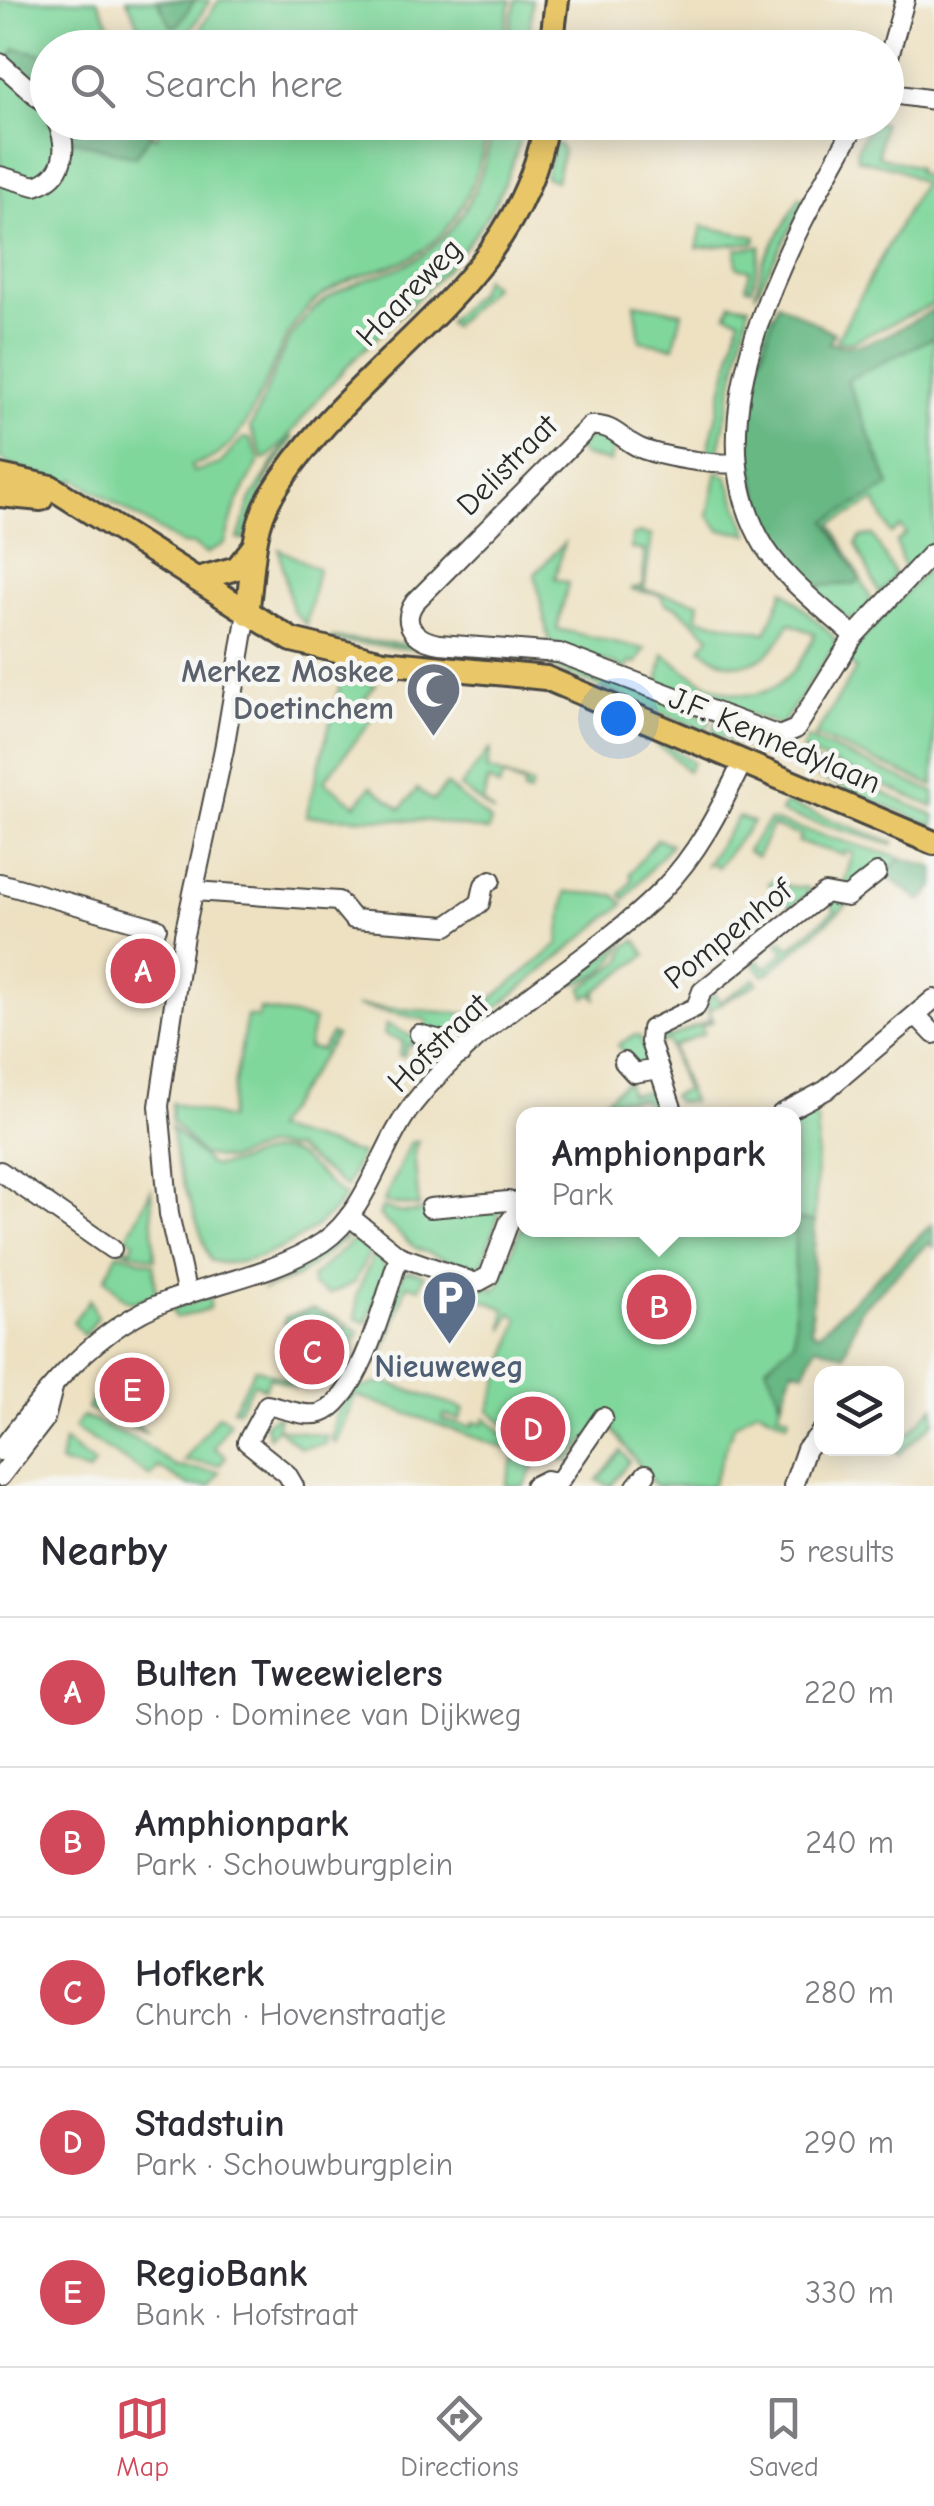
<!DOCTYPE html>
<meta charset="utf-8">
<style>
:root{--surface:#fff;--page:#f2f2f3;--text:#2b2b33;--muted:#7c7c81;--line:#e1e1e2;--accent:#d1495b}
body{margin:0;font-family:"Comic Neue",sans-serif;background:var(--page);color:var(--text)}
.controls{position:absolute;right:30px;bottom:30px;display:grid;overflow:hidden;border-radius:20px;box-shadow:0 5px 25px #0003}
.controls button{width:90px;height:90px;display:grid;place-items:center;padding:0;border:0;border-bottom:2px solid var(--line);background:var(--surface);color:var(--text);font:50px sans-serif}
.you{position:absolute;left:618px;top:718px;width:35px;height:35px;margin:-25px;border:8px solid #fff;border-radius:50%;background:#1a73e8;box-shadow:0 0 0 15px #1a73e833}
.badge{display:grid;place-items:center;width:65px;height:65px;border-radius:50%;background:var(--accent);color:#fff;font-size:32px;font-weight:700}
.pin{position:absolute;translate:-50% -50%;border:5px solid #fff;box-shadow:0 2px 10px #0006}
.popup{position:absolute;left:516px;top:1107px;width:285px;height:130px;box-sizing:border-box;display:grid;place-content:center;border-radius:20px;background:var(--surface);filter:drop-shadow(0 2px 8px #0005);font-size:32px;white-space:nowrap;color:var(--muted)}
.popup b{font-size:38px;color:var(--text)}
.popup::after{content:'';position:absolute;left:50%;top:100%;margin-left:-20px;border:20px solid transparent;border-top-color:var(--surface)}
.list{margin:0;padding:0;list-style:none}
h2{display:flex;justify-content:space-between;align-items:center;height:130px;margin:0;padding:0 40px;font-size:42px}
h2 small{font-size:32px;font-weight:400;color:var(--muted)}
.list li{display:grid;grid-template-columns:65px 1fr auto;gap:30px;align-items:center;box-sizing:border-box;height:150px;padding:0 40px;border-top:2px solid var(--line)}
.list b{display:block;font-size:38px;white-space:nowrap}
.list p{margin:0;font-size:32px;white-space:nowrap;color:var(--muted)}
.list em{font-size:32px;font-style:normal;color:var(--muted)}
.icon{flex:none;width:55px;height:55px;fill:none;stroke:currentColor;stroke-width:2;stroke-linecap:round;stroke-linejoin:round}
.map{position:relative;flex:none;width:934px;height:1486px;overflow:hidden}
.search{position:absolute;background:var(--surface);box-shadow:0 5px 25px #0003;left:30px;right:30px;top:30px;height:110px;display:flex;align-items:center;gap:25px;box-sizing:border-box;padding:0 35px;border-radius:55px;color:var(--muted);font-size:38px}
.sheet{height:880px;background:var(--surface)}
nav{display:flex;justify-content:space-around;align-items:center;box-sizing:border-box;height:140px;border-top:2px solid var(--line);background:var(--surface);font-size:28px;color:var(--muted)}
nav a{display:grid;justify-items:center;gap:5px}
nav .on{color:var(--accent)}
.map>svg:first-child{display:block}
.green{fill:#80d79c;stroke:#568164;stroke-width:2.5}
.forest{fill:#68b884;stroke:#4a7258;stroke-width:2.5}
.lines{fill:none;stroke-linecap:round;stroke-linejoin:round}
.minor-casing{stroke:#484642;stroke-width:22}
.major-casing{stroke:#484642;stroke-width:28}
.minor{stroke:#fff;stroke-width:18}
.major{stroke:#e9c769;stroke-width:22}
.labels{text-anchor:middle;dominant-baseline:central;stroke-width:9;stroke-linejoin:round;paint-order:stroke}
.street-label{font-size:32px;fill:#2b2b2b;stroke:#f6f6f2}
.worship-label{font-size:32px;font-weight:bold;fill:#5b616d;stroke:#f6f6f2;text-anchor:end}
.service-label{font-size:32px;font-weight:bold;fill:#4e5e75;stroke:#f6f6f2}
</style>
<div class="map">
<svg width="934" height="1486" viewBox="0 0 934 1486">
<rect width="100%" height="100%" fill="#f6f6f2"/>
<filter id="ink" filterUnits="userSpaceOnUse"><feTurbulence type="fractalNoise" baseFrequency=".01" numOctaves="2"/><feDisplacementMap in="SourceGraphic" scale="20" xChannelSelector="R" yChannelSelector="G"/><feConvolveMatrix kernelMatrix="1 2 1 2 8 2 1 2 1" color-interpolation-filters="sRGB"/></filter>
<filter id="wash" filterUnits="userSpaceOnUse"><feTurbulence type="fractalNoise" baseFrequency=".0048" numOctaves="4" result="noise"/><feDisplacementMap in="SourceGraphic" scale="40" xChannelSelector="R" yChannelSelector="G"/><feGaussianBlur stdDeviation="2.25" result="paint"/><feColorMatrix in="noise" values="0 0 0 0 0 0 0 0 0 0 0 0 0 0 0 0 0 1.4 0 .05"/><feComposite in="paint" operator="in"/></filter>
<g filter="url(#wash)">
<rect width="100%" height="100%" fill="#ede1c2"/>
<g class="green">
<path d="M 0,0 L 97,0 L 121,47 L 48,48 L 48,122 L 154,123 L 153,132 L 139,129 L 157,138 L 161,122 L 489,123 C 478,184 455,245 391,266 C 359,276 327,286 304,312 C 262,360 257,455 191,465 L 193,472 L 220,464 L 243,438 L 250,439 L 260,460 L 236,505 L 225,543 L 206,554 L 194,545 L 182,544 L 75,479 L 70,484 L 7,464 L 0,458 Z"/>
<path d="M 127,0 L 210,0 L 189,33 L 195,37 L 219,0 L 511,0 L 501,48 L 142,47 L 148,44 Z"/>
<path d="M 516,0 L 532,0 L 529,47 L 505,47 Z"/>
<path d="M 493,123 L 523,123 C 501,247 405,300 328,387 C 312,404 280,452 264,460 L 250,428 C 271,389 277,346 310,313 C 333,289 360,282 390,271 C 457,248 483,188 493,123 Z"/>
<path d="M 871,123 L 883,123 L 878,156 L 917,167 L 917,172 L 934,181 L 934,304 L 852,342 L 836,341 L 922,183 L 896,168 L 857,159 L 857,149 Z"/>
<path d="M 554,144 L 559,144 L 563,151 L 556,181 L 545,177 Z"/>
<path d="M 800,197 L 805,201 L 755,295 L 763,261 Z"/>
<path d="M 702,226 L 756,237 L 755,242 L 697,248 Z"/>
<path d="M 761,246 L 752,288 L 746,287 L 750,270 L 737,267 L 736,249 Z"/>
<path d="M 484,278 L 493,286 L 452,327 L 447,322 L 477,293 Z"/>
<path d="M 635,303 L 682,312 L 674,347 L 640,341 Z"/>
<path d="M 731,303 L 749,306 L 718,454 L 707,455 L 740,318 L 727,314 Z"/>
<path d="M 768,314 L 774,315 C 752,408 723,524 820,588 L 827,521 L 890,485 L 847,380 L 934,337 L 934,538 L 930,551 L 905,572 L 896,542 L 906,534 L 901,527 L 891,534 L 875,501 L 832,524 L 870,597 L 869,610 L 861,619 L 847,619 C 722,510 735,466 768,314 Z"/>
<path d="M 594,433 L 615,440 L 610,462 L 584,456 L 576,448 Z"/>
<path d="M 290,436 L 293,439 L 268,476 L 245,540 L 238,539 L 251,499 Z"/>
<path d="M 717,471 L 727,477 L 749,534 L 720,530 L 708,515 Z"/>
<path d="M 640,533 L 652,536 L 644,590 L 699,602 L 697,618 L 766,633 L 784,590 L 834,637 L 835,646 L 781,726 L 658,682 L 664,654 C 724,704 778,719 815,634 L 789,623 C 770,664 738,679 701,648 L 710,636 L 677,607 L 665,604 L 660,595 L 630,589 L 643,586 L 644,550 L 631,549 L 632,536 Z"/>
<path d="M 873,535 L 895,575 L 880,595 L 856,544 L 861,537 Z"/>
<path d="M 564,543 L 555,579 L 568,583 L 557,629 L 645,649 L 636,664 L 630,662 L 627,669 L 549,642 L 535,574 Z"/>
<path d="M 279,549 L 318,569 L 306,625 L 292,610 Z"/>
<path d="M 934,561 L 934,786 L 815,736 L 856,669 L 844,659 Z"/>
<path d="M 332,638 L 533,655 L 568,663 L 711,719 L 706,731 L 537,661 L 331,641 Z"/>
<path d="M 342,677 L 376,684 L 361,704 L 375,716 L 324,781 L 356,805 L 371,786 L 401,809 L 417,789 L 433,801 L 446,785 L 491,821 L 488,831 L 431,821 L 306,816 Z"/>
<path d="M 522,686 C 559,688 666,739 693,763 L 687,771 C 654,732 571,697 522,686 Z"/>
<path d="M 717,721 L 781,746 L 786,753 L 783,762 L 712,733 Z"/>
<path d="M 807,738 L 934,792 L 934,807 L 802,750 Z"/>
<path d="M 491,748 L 487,769 L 532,785 L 529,794 L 523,792 L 525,785 L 503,776 L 499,787 L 488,780 L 483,802 L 494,813 L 460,787 Z"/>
<path d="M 804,758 L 934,815 L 934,826 L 799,769 Z"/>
<path d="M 785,803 L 893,842 L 893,845 L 781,813 Z"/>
<path d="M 738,817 L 753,822 L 717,867 L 709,862 L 705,866 Z"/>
<path d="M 769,821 L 773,821 L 902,858 C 881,877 857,892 829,888 L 832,881 L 843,887 L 853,853 L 846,851 L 844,855 L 798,842 L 801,836 L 772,826 L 757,857 L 747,851 Z"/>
<path d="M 657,839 L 671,844 L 625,899 L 621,895 L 632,880 L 630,873 Z"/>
<path d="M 776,879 L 788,886 L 808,888 L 810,893 L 790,907 L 768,883 Z"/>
<path d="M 566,892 L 614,895 L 624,904 L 482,1020 L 476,1012 L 558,945 Z"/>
<path d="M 828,900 L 849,903 L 765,976 L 753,963 L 758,960 L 766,968 L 785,952 L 778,943 L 782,940 L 790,948 L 835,910 Z"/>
<path d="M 636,940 L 646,955 L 596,991 L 596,998 L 592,994 L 585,998 L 582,988 L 622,961 L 626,946 Z"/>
<path d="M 623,943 C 616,965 592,982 570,984 Z"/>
<path d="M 755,979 L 758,983 L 709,1010 L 713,1021 L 701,1026 L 704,1033 L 672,1047 L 692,1102 L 676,1102 L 671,1096 L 685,1090 L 668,1041 L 657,1045 L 657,1031 L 663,1025 L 669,1038 L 710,1020 L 707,998 L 714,994 L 720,1002 Z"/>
<path d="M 356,1006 L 472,1014 L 476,1020 L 459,1035 L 427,1029 L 427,1020 Z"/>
<path d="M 260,1009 L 314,1020 L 308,1048 L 321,1050 L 331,1034 L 336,1036 L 273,1129 L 361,1154 L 346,1187 L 295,1149 L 267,1146 L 229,1160 L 202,1155 L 171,1120 L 172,1103 L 228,1119 L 247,1016 L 258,1018 Z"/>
<path d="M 386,1024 L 439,1050 L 426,1063 L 416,1060 L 419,1047 L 408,1044 L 404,1056 L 399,1055 L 403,1041 L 384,1035 Z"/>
<path d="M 634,1035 L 640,1036 L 648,1059 L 644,1065 L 630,1063 L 618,1045 Z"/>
<path d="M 655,1077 L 668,1112 L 663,1114 L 661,1109 L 648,1114 L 644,1099 L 605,1100 L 627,1081 L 630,1094 L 651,1091 L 650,1078 Z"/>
<path d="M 811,1113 L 818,1121 L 811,1330 L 778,1400 L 782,1402 L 778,1413 L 789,1416 L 787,1423 L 758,1409 L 734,1425 L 712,1486 L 655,1486 L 606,1421 L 567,1461 L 533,1449 L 489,1410 L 519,1320 L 511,1313 L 504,1330 L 505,1309 L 481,1299 L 479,1290 L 490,1285 L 494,1290 L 500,1283 L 524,1219 L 524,1230 L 794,1230 L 794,1122 Z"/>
<path d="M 171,1127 L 210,1165 C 241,1169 267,1141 295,1155 C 315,1165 326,1186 345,1196 C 325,1230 248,1275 210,1260 L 178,1167 Z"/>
<path d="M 418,1141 L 414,1151 L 419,1207 L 383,1203 L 410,1143 Z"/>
<path d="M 151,1190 L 155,1259 L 121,1249 L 123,1245 L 131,1249 L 134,1242 L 127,1237 Z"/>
<path d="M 502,1206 L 482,1264 L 474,1270 L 415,1248 L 379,1216 L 382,1208 L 404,1213 Z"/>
<path d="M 362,1232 L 374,1243 L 354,1283 L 329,1294 L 313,1286 L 311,1278 Z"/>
<path d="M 343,1236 L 346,1238 L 297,1277 L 262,1290 L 290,1277 L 293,1267 Z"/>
<path d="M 377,1246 L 386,1270 L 367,1323 L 356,1318 L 357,1294 Z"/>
<path d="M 118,1253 L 154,1264 L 156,1294 L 135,1302 L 124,1299 L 105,1278 Z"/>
<path d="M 411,1271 L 424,1275 L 419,1288 L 407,1284 L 381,1358 L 392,1363 L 397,1372 L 392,1375 L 372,1356 L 403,1273 Z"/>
<path d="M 435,1279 L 461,1288 L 459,1301 L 431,1292 Z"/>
<path d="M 210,1297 L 209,1309 L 176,1318 L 172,1309 Z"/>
<path d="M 90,1299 L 97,1317 L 84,1336 L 73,1322 Z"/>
<path d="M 312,1309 L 342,1321 L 337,1334 L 319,1336 L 284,1323 L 285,1318 Z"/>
<path d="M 347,1323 L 359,1332 L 343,1364 L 347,1347 L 336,1342 Z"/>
<path d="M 255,1368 L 297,1383 L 295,1387 L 269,1377 L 265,1389 L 254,1383 L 238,1410 L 233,1408 Z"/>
<path d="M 385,1382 L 464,1409 L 460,1419 L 444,1415 L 443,1420 L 472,1427 L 474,1422 L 483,1424 L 485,1417 L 536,1463 L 524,1486 L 505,1486 L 516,1452 L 355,1395 L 337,1443 L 332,1441 L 336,1413 L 354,1389 Z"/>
<path d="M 95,1394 L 148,1434 L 87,1409 Z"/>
<path d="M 934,1406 L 934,1422 L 899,1454 L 894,1449 Z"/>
<path d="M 218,1415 L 230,1421 L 214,1448 L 226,1456 L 220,1465 L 184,1461 Z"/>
<path d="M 279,1415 L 277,1428 L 327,1436 L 325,1444 L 301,1448 L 277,1428 L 269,1437 L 265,1423 Z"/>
<path d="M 82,1416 L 141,1442 L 176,1467 L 220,1472 L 211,1486 L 189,1486 L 158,1467 L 151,1477 L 74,1428 Z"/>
<path d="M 64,1441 L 94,1464 L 89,1472 L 60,1463 Z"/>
<path d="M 621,1451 L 629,1461 L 611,1486 L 597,1480 Z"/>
</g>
<g class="forest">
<path d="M 157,0 L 195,0 L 178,25 L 172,27 Z"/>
<path d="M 15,48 L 47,55 L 47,98 L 7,62 Z"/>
<path d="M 62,123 L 127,123 L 153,132 L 135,157 L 69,139 Z"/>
<path d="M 778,303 L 834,333 L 829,343 C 865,354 903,326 934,309 L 934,337 L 847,380 L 890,486 L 827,521 L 860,579 L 855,584 L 817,586 C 730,496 739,416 778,303 Z"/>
<path d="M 902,858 L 934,868 L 934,887 L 921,901 L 885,874 Z"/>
<path d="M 795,1220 L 815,1221 L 811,1330 L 818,1334 L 932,1224 L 934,1247 L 930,1243 L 924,1248 L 860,1310 L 844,1355 L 816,1346 L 804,1372 L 793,1369 L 782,1402 L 766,1366 L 794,1341 Z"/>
</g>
</g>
<g filter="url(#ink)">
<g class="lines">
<defs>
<g id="minor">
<path d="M 0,63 L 48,106"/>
<path d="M 886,67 L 905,0"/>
<path d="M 886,93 L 934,100"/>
<path d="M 857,122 C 794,234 691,409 759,537 C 780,577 821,606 854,636 L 931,554"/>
<path d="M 0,176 L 35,186 C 65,177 69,148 57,122"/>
<path d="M 735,463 C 715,466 659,456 640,448 C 620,439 614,424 590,426 L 415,602 C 399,624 416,640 439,644 L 559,653 L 779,736 L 796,729 L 854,636"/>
<path d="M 0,883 L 157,928"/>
<path d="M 194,891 L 338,901 L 353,919 L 447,926 L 480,903 L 484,885 L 491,880"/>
<path d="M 916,1015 L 934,1034"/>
<path d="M 419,1034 L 448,1042 L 460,1055"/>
<path d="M 624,1062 L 634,1073 L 659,1069"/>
<path d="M 674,1114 L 650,1042 L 651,1029 L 696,1007 L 702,991 L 825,893 L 847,897 L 877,873"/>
<path d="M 781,1114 L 826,1090 L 934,999"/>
<path d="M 0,1171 L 112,1249"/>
<path d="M 430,1208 L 508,1201 L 522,1204"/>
<path d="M 349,1216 L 399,1256 L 476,1283 L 489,1276 L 509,1222 L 524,1203"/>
<path d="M 187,1295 L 169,1214 L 159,1106 L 184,935 L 224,749 L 247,613"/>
<path d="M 0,1451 C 45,1392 96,1327 167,1301 C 218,1282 277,1273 323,1242 C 369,1210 380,1146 414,1103 C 480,1017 585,967 661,891 C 697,855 721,808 742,763"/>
<path d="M 0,1477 L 45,1419 L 53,1388"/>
<path d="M 294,1486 L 287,1474 L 247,1442 L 267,1405 C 283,1408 306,1418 321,1413 C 360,1400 387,1292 399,1256"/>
<path d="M 534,1486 L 546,1480 L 558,1483 L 603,1417"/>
<path d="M 636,1486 L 646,1474"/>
<path d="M 793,1486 L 806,1449 L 822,1431"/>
</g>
<g id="major">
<path d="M 551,48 L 557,0"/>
<path d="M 0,476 L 51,487 L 292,640 L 383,662 L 546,678 L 934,843"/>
<path d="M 0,495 L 41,499"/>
<path d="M 197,579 L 237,568 L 252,549"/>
<path d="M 247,613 C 253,575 251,530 271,496 C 353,360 520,289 546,122"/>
</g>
</defs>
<use href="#minor" class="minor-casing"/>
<use href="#major" class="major-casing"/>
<use href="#minor" class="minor"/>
<use href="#major" class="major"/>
</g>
</g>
<defs>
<symbol id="mosque-pin" viewBox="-11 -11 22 30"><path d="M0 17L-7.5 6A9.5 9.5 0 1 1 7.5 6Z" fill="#6b7280" stroke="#f6f6f2"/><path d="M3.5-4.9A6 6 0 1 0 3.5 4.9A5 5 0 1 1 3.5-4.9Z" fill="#fff"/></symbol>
<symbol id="parking-pin" viewBox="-11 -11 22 30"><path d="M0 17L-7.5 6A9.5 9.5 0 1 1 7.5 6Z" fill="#5c6f8a" stroke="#f6f6f2"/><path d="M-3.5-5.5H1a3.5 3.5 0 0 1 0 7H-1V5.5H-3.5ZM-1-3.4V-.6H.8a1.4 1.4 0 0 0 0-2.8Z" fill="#fff"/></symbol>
</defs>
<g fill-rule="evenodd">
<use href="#mosque-pin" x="402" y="658" width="63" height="86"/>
<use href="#parking-pin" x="418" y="1266" width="63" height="86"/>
</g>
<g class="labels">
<g class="street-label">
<text transform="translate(409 292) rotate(-46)">Haareweg</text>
<text transform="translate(507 465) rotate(-45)">Delistraat</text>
<text transform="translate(775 740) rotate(23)">J.F. Kennedylaan</text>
<text transform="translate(728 934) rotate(-39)">Pompenhof</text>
<text transform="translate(438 1043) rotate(-44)">Hofstraat</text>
</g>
<g class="worship-label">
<text x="394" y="671">Merkez Moskee<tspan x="394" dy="37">Doetinchem</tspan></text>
</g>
<g class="service-label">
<text x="449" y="1366">Nieuweweg</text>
</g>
</g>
</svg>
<div class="controls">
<button><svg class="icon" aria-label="layers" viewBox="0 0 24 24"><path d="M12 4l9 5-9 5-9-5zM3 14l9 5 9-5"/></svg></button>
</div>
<div class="you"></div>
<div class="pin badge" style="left:143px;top:971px">A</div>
<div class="pin badge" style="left:659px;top:1307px">B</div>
<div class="popup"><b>Amphionpark</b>Park</div>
<div class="pin badge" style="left:312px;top:1352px">C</div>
<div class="pin badge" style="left:533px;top:1429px">D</div>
<div class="pin badge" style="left:132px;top:1390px">E</div>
<div class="search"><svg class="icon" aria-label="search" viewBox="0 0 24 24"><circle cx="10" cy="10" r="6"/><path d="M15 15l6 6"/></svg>Search here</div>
</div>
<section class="sheet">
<h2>Nearby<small>5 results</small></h2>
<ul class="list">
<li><span class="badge">A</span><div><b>Bulten Tweewielers</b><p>Shop · Dominee van Dijkweg</p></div><em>220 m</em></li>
<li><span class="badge">B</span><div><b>Amphionpark</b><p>Park · Schouwburgplein</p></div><em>240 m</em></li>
<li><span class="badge">C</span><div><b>Hofkerk</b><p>Church · Hovenstraatje</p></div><em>280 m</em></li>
<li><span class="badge">D</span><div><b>Stadstuin</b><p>Park · Schouwburgplein</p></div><em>290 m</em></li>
<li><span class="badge">E</span><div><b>RegioBank</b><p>Bank · Hofstraat</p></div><em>330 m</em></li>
</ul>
</section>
<nav>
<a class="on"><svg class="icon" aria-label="map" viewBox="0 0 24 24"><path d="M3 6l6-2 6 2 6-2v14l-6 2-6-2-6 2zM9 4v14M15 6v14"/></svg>Map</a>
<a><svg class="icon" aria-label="directions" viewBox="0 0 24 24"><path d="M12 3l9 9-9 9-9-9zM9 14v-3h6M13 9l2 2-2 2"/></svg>Directions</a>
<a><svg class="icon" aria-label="saved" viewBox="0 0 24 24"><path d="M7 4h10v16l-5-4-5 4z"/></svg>Saved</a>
</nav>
